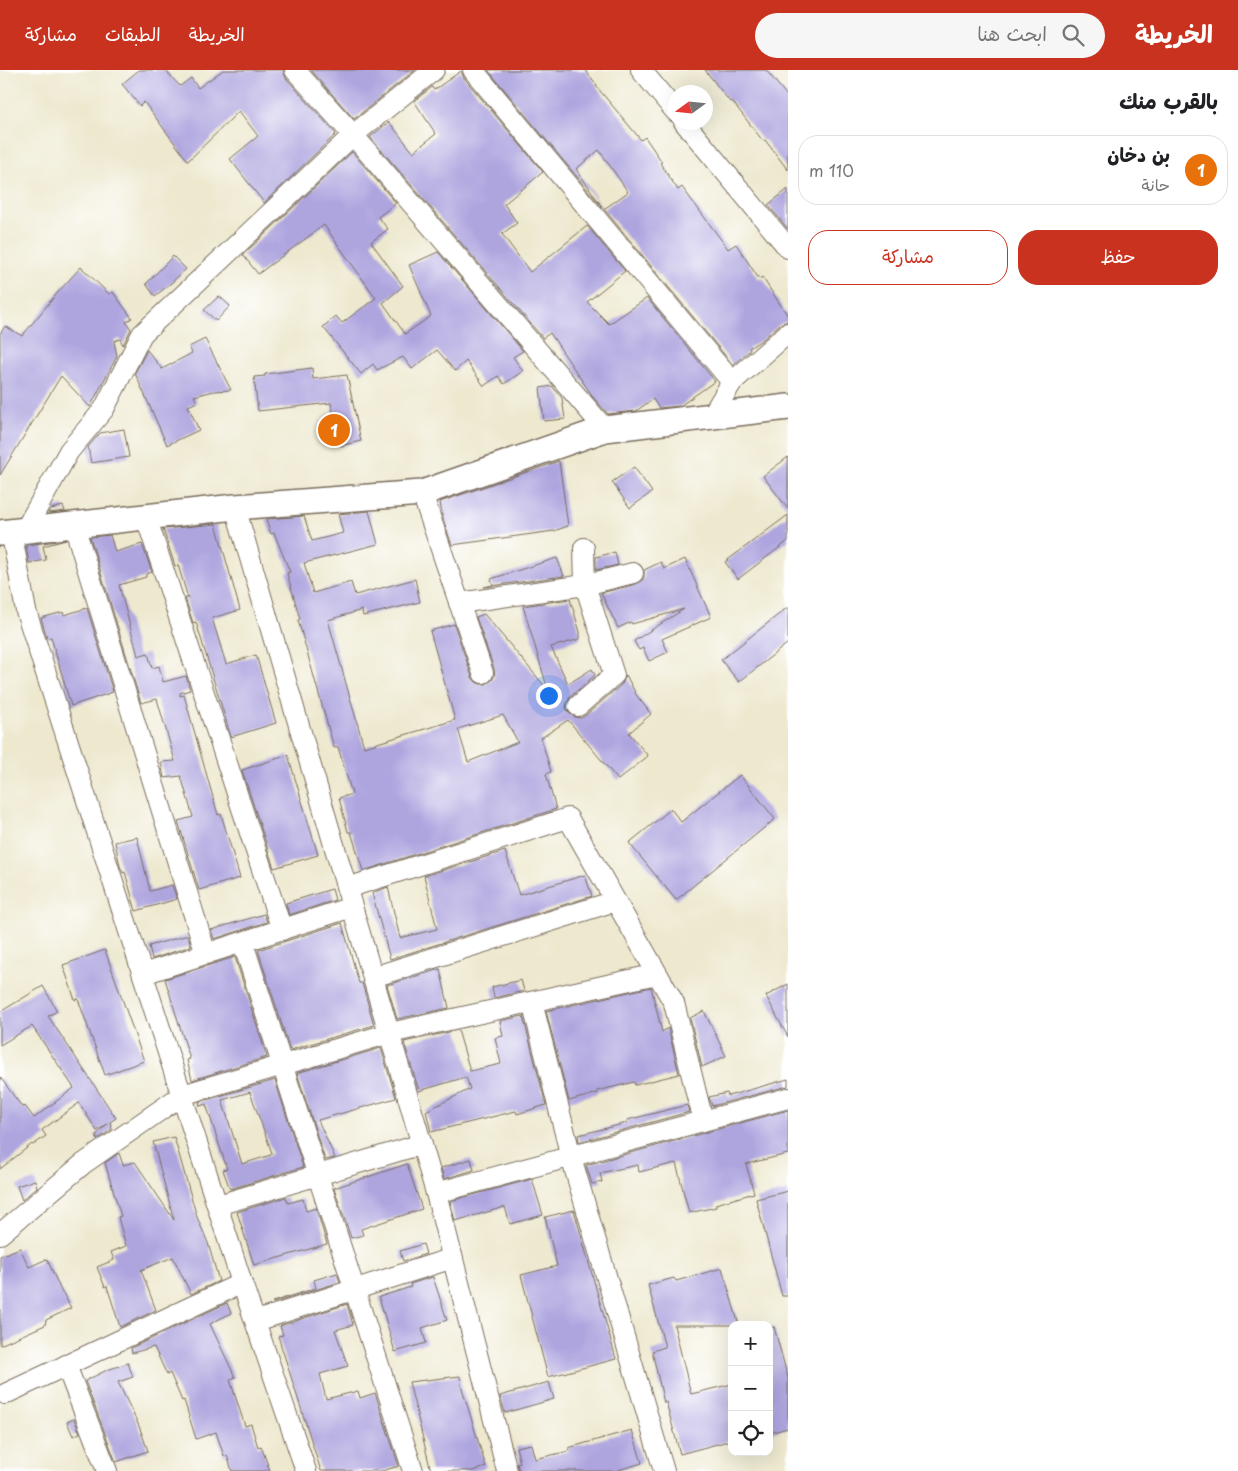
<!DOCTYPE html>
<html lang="ar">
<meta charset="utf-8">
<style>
:root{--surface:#fff;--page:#f6f6f6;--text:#202124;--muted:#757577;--line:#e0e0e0;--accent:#c8321e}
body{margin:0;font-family:"Playpen Sans","Playpen Sans Arabic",sans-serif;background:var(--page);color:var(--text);direction:rtl}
.controls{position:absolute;right:15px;bottom:15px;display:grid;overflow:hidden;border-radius:10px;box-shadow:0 5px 20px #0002}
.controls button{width:45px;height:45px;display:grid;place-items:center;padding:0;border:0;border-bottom:1px solid var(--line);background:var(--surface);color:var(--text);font:25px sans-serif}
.compass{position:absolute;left:668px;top:15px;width:45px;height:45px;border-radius:50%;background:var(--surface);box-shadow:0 5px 20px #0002;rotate:255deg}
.you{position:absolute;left:548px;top:625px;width:18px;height:18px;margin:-12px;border:4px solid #fff;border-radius:50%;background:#1a73e8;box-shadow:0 0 0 8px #1a73e833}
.badge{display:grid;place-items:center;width:32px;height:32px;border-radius:50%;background:var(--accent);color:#fff;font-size:16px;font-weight:700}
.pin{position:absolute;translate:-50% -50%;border:2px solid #fff;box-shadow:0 1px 5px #0006}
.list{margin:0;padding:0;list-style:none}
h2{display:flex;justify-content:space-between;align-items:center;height:65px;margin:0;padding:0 20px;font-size:21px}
h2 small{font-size:16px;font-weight:400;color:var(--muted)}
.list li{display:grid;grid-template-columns:32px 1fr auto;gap:15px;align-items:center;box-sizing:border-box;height:70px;margin:0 10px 10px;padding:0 10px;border:1px solid var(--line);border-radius:20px}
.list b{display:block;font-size:19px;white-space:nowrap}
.list p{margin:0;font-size:16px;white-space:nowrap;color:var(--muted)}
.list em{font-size:16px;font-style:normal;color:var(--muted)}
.actions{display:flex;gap:10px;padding:15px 20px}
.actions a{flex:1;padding:11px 0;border:1px solid var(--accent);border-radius:20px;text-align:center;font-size:18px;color:var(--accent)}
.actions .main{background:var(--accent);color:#fff}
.icon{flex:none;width:28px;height:28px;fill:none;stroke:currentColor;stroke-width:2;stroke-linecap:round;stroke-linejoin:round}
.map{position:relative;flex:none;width:788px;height:1401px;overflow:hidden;direction:ltr}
header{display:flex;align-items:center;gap:30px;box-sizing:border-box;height:70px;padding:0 25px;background:var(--accent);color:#fff}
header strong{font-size:24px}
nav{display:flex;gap:28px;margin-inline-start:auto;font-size:18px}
.search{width:350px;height:45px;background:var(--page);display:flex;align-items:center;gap:12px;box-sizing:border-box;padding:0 18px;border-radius:28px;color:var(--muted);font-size:19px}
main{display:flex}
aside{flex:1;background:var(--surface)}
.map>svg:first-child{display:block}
.building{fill:#aea5df;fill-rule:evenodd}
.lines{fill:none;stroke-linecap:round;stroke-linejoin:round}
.minor-casing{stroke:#796c5c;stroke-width:22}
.tertiary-casing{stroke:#796c5c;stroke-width:28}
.minor{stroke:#fff;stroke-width:20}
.tertiary{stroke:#fff;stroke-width:25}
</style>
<header>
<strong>الخريطة</strong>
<div class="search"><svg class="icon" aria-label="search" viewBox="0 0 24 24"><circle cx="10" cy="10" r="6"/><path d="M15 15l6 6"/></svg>ابحث هنا</div>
<nav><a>الخريطة</a><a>الطبقات</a><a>مشاركة</a></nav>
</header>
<main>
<aside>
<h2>بالقرب منك<small></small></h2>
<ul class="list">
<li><span class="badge" style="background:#e8710a">1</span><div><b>بن دخان</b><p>حانة</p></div><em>110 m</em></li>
</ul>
<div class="actions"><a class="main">حفظ</a><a>مشاركة</a></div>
</aside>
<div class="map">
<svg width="788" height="1401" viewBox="0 0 788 1401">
<rect width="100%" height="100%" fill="#fff"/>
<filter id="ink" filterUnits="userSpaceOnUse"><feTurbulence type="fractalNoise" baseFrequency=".02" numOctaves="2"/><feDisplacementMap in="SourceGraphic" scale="10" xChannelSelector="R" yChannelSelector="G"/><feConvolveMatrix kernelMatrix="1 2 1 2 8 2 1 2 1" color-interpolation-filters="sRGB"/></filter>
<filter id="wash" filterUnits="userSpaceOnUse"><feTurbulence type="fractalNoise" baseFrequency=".0096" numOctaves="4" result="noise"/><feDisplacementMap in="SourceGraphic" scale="20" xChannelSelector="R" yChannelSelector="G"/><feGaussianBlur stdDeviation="1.12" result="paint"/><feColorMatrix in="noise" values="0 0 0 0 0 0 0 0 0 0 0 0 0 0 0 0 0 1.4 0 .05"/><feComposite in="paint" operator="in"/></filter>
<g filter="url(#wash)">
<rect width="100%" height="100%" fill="#ede8ce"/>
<g id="blocks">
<g class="building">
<path d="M 139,0 L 165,0 L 180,16 L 191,8 L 198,18 L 223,0 L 283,0 L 286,8 L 336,64 L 264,133 L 230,89 L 258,66 L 239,41 L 188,91 L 144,32 L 140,36 L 122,14 Z"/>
<path d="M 311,0 L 415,0 L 354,49 Z"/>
<path d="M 488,0 L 585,0 L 597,15 L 596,16 L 641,70 L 645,67 L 662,92 L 660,93 L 678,120 L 682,117 L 728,179 L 736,174 L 759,209 L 762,207 L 788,246 L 788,251 L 780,254 L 762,270 L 749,278 L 750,280 L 733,295 L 604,139 L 628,122 L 599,80 L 576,99 L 603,138 Z"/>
<path d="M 705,0 L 766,0 L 788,27 L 788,100 L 765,70 L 763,71 L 732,31 L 730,32 Z"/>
<path d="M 461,1 L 464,8 L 543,102 L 504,134 L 517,153 L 502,164 L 530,202 L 587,156 L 625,201 L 587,232 L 609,254 L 647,228 L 715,311 L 680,336 L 659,338 L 653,329 L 636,341 L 608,344 L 593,327 L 550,263 L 543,268 L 370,67 L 389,52 L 413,82 L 436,64 L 414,31 L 432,17 L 434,20 Z"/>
<path d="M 352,82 L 396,133 L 378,147 L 388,159 L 371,172 L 403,216 L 383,233 L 405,264 L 431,246 L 409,195 L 438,182 L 523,281 L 513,287 L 523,301 L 504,314 L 498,306 L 484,316 L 466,291 L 455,301 L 437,280 L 412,299 L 403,287 L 377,300 L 373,294 L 361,304 L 323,257 L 336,246 L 342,253 L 376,228 L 324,155 L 258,204 L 243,185 Z"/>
<path d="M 788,119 L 788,159 L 768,135 Z"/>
<path d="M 173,186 L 186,199 L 170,214 L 155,226 L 146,214 Z"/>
<path d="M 81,197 L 109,224 L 113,222 L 132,248 L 126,252 L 131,259 L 123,275 L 120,269 L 114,271 L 117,286 L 90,337 L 61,306 L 0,405 L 0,264 L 5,256 L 22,266 L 59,221 Z"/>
<path d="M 219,226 L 230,236 L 216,251 L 204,240 Z"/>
<path d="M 205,269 L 231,320 L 214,321 L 194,326 L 197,332 L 188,336 L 199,360 L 167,375 L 135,303 L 147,280 L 162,299 L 192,283 L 189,277 Z"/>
<path d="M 312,298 L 313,309 L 347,305 L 361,371 L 340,376 L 331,333 L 258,341 L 254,307 L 265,306 L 265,304 Z"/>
<path d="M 552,316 L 562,328 L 565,349 L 544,351 L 540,318 Z"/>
<path d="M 124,359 L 129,387 L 91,393 L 88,377 L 100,363 Z"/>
<path d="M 788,387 L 788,439 L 763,406 Z"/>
<path d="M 559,391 L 568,456 L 554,461 L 452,475 L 442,446 L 440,432 Z"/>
<path d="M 634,397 L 652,422 L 630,438 L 612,412 Z"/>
<path d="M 63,436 L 65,441 L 48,443 L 51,439 Z"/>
<path d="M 369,441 L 378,474 L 304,493 L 313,523 L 351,512 L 355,525 L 415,509 L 420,532 L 363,546 L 362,540 L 328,550 L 364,677 L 455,650 L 430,561 L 454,554 L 472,607 L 476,612 L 480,614 L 486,614 L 492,610 L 495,605 L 494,599 L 476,547 L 484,544 L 548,620 L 523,536 L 570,529 L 580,562 L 580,569 L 551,577 L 568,614 L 592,599 L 595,605 L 570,627 L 567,633 L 566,638 L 569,643 L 575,647 L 581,648 L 586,645 L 622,614 L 626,605 L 637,626 L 651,644 L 629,663 L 648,686 L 618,710 L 568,650 L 541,668 L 551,702 L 546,704 L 556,739 L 363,801 L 351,762 L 348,762 L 339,728 L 352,724 L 338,677 L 334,678 L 298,550 L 300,549 L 287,503 L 290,502 L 274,463 L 271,464 L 266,449 L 304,446 L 312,471 L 343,463 L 338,444 ZM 503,645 L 518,672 L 468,692 L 458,659 Z"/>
<path d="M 788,445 L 788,471 L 738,509 L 725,492 Z"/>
<path d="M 216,454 L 240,540 L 212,548 L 226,594 L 256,585 L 276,653 L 231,667 L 196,552 L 193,553 L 185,528 L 188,528 L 178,495 L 175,496 L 163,459 Z"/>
<path d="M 110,465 L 115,482 L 142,474 L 152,502 L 146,504 L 146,507 L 119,515 L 138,586 L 148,583 L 152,598 L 159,596 L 163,612 L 186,606 L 190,620 L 180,623 L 180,626 L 184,625 L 218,745 L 221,744 L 240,808 L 199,820 L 178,751 L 193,747 L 181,706 L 164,708 L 161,692 L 175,691 L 157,629 L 141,633 L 90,467 Z"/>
<path d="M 66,470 L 43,476 L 46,490 L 29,493 L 26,475 Z"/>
<path d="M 615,482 L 618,495 L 596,500 L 596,487 Z"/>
<path d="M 557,488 L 564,506 L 484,517 L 493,515 L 491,509 Z"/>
<path d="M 685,489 L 711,547 L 662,569 L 668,582 L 649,591 L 643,578 L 639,580 L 634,571 L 684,539 L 632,554 L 631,552 L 618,558 L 601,523 L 636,514 L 642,511 L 644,507 L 644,500 L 661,492 L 664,499 Z"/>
<path d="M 788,537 L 788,573 L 739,612 L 721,590 Z"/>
<path d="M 87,538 L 113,622 L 71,636 L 51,567 L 47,568 L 41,548 L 63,542 L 64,545 Z"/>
<path d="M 288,685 L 318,785 L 274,798 L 242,700 Z"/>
<path d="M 740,705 L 775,749 L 676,830 L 629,773 L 671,739 L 681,752 Z"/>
<path d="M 137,767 L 150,821 L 172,815 L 177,829 L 136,841 L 125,802 L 123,803 L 120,796 L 115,772 Z"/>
<path d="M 505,781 L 519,825 L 585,805 L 592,826 L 390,889 L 372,823 L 388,817 L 400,868 L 437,859 L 424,806 Z"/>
<path d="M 332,819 L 335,830 L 289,845 L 286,833 Z"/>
<path d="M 264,844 L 267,852 L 214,869 L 211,860 Z"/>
<path d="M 342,853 L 359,913 L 362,913 L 374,955 L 290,980 L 258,880 Z"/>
<path d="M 188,865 L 191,876 L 152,889 L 149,876 Z"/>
<path d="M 105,880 L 144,991 L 105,1005 L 78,929 L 75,930 L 63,895 Z"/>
<path d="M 235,887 L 267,987 L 192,1010 L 187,990 L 190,989 L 165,909 Z"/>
<path d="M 440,899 L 449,938 L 397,949 L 387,915 Z"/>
<path d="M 521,910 L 524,921 L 494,928 L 492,917 Z"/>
<path d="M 788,914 L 788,967 L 766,926 Z"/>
<path d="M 43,916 L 57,941 L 48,946 L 116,1048 L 110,1052 L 112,1059 L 97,1070 L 96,1065 L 107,1054 L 97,1061 L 79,1033 L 42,1060 L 46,1066 L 33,1075 L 32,1074 L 0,1099 L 0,1007 L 22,1037 L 25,1036 L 34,1048 L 74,1018 L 32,956 L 0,975 L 0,942 Z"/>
<path d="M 651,917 L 662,962 L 668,958 L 679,1004 L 635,1015 L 634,1012 L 597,1021 L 598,1023 L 569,1031 L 546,941 Z"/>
<path d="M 704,941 L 726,986 L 702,997 L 690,948 Z"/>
<path d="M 523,946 L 546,1035 L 517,1044 L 516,1041 L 431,1062 L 426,1041 L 470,1019 L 466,1007 L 419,1021 L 404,972 L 458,960 L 470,1001 L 501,994 L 495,968 L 503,966 L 500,951 Z"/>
<path d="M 381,978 L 396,1028 L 318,1050 L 335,1088 L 325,1090 L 297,1003 Z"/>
<path d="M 788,1009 L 788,1016 L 712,1036 L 709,1027 L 727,1023 L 728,1026 Z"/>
<path d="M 275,1010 L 303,1097 L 230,1119 L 223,1100 L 227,1099 L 206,1034 L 200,1036 L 199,1032 ZM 250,1022 L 272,1083 L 271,1085 L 242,1094 L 222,1030 Z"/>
<path d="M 687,1035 L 689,1042 L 579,1072 L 578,1065 L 627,1053 L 627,1050 Z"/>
<path d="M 788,1040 L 788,1084 L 746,1094 L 754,1123 L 716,1134 L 716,1137 L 689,1143 L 676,1093 L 639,1102 L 638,1095 L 600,1103 L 602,1112 L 592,1114 L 586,1095 Z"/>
<path d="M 174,1067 L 197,1147 L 208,1173 L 219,1211 L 191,1224 L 173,1187 L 141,1200 L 156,1240 L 120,1257 L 107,1216 L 105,1217 L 97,1197 L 114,1190 L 111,1182 L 126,1176 L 118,1147 L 121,1146 L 105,1093 L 119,1083 L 123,1095 L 135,1092 L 174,1150 L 153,1072 Z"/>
<path d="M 471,1089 L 474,1100 L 444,1109 L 441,1098 Z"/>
<path d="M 407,1094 L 422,1139 L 361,1159 L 363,1165 L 351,1168 L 334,1118 Z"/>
<path d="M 532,1109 L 543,1145 L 510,1154 L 505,1137 L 455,1151 L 450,1131 Z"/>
<path d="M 35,1110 L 37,1117 L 22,1130 L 17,1116 Z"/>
<path d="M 788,1121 L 788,1226 L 782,1226 L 756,1129 Z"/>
<path d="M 286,1127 L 288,1133 L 303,1129 L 306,1141 L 316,1138 L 327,1174 L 254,1195 L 237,1142 Z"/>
<path d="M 574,1140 L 616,1289 L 548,1307 L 521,1205 L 557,1196 L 545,1147 Z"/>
<path d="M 423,1174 L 426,1184 L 403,1191 L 400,1181 Z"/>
<path d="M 20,1178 L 29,1197 L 47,1189 L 62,1223 L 63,1223 L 71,1238 L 46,1250 L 45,1255 L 0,1275 L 0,1186 Z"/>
<path d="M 722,1198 L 739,1255 L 674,1255 L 691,1324 L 732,1314 L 732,1370 L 680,1384 L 666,1332 L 664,1333 L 652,1281 L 665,1277 L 648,1215 L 674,1208 L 676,1211 Z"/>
<path d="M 337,1203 L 340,1212 L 273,1233 L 272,1232 L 316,1218 L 314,1210 Z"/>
<path d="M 433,1207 L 447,1250 L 422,1258 L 426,1273 L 395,1282 L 379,1227 L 411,1217 L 410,1214 Z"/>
<path d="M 227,1233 L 231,1243 L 210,1254 L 235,1307 L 230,1310 L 245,1356 L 251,1354 L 258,1377 L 261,1376 L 270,1401 L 232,1401 L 227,1385 L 224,1386 L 216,1362 L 196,1369 L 184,1330 L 182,1331 L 170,1303 L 167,1305 L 154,1277 L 132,1283 L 131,1278 Z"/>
<path d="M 347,1234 L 353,1255 L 335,1260 L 348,1296 L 320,1304 L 326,1329 L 358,1321 L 360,1328 L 375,1323 L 399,1396 L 382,1401 L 321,1401 L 278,1266 L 283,1265 L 280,1256 Z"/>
<path d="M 774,1257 L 788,1308 L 788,1358 L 769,1363 L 769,1258 Z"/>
<path d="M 128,1293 L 133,1307 L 118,1312 L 139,1356 L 148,1381 L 116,1392 L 85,1311 L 107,1300 Z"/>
<path d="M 460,1306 L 461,1315 L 486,1397 L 473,1401 L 431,1401 L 409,1312 Z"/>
<path d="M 549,1312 L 554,1329 L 505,1343 L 500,1326 Z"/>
<path d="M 74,1349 L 80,1363 L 73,1366 L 67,1352 Z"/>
<path d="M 632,1360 L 642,1393 L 615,1401 L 519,1401 L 517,1393 L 520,1393 L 516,1377 L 531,1374 L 535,1389 L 569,1381 L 568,1378 Z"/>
</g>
</g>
</g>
<g filter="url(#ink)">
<use href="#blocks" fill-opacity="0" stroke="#796c5c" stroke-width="1"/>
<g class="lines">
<defs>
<g id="minor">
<path d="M 295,0 L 353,65 L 605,359"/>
<path d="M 473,0 L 732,312"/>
<path d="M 641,0 L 676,42"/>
<path d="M 684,52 L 788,178"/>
<path d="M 711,347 L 732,312 L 788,263"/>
<path d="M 422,423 L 483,603"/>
<path d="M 235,437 L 436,1123 L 507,1401"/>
<path d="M 146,447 L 282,860"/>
<path d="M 74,455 L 206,884"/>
<path d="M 25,460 L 69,381 L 104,339 L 142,264 L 353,65 L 434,0"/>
<path d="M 11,461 L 26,541 L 242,1213 L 306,1401"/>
<path d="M 459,533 L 585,515 L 633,503"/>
<path d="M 578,636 L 614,605 L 585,515 L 584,478"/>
<path d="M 347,818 L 568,748 L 674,933 L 703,1051"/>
<path d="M 243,873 L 413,1401"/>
<path d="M 143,904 L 352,837"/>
<path d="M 373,907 L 615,831"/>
<path d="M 532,932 L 571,1087 L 664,1401"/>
<path d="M 436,1123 L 788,1028"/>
<path d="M 218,1135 L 422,1074"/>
<path d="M 0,1164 L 83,1094 L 182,1025 L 390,963 L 657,904"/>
<path d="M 256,1251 L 453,1188"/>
<path d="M 66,1295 L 107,1401"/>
<path d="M 5,1324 L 242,1213"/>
</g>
<path id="tertiary" d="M 0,463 L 235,437 L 422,423 L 605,359 L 788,337"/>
</defs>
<use href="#minor" class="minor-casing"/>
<use href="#tertiary" class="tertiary-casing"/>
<use href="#minor" class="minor"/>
<use href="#tertiary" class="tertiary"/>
</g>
</g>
</svg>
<div class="controls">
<button>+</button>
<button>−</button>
<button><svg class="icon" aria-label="locate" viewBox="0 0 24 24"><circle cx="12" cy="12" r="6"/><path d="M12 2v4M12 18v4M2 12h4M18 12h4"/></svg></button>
</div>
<svg class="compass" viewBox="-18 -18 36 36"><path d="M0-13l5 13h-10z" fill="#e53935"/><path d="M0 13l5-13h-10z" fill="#757577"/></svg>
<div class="you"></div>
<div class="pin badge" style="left:334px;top:360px;background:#e8710a">1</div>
</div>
</main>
